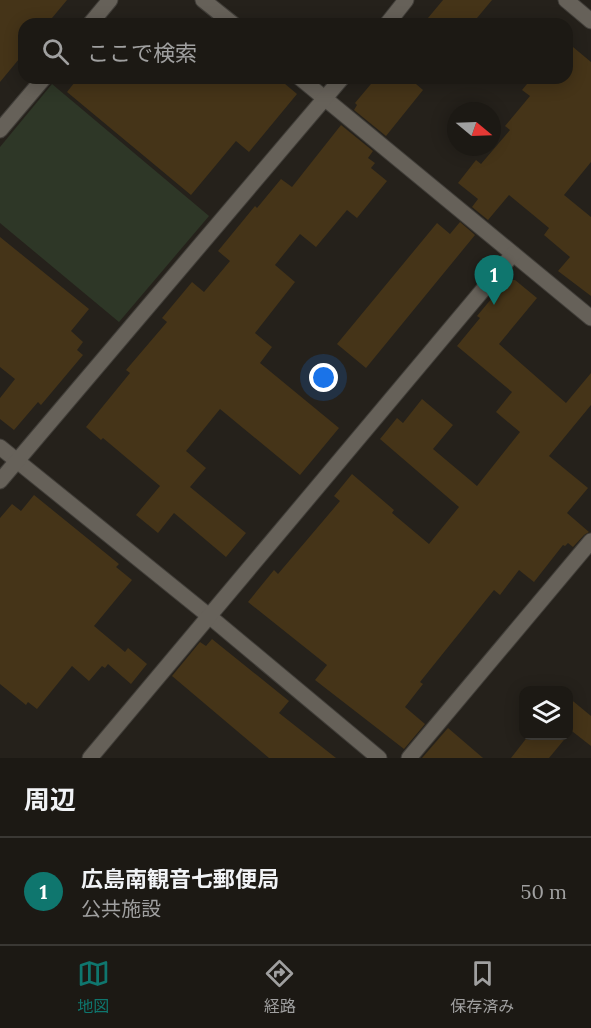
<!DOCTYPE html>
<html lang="ja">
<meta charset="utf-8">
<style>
:root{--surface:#1c1914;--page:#25221d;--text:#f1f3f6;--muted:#a0a0a0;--line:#3a3834;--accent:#0f766e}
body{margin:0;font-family:Lora,"Noto Sans JP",serif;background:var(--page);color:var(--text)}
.controls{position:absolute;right:18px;bottom:18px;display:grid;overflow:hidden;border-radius:12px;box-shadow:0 3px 15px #0003}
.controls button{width:54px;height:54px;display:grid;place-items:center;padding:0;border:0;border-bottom:2px solid var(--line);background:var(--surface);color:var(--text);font:30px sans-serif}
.compass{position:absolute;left:447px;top:102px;width:54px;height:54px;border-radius:50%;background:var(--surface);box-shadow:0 3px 15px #0003;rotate:109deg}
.you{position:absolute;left:324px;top:378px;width:21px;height:21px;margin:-15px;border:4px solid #fff;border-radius:50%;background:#1a73e8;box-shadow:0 0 0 9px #1a73e833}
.badge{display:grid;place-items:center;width:39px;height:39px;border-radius:50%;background:var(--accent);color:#fff;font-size:20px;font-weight:700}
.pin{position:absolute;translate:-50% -50px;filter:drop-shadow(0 2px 3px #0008)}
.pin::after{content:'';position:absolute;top:32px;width:21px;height:18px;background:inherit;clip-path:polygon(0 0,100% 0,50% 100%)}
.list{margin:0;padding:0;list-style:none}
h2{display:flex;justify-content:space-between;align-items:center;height:78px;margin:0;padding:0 24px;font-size:26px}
h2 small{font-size:20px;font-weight:400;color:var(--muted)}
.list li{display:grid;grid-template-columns:39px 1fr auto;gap:18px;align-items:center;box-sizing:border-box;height:108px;padding:0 24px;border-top:2px solid var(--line)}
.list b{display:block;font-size:22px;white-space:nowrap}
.list p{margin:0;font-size:20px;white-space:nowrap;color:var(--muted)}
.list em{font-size:20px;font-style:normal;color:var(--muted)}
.icon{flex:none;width:33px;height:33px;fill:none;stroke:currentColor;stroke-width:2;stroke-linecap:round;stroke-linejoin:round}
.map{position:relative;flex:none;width:591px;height:758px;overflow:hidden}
.search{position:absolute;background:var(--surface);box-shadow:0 3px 15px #0003;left:18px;right:18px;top:18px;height:66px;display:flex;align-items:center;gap:15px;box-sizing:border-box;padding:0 21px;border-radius:18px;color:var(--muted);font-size:22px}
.sheet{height:186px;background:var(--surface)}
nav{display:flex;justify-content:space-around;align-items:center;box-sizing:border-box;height:84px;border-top:2px solid var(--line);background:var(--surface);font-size:16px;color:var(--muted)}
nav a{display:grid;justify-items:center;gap:3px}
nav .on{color:var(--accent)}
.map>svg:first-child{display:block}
.green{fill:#2e3727}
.building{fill:#453418}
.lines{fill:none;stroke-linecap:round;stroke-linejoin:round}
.street-casing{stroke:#413e39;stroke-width:17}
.street{stroke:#666159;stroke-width:15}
</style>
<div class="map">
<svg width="591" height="758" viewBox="0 0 591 758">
<rect width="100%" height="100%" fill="#25211b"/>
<path class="green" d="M 52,84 L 209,216 L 119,322 L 0,223 L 0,147 Z"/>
<g class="building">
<path d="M 0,0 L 67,0 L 47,24 L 24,24 L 24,53 L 0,82 Z"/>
<path d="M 443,0 L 492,0 L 472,24 L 423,24 Z"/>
<path d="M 567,42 L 591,62 L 591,162 L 564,195 L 591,217 L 591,296 L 558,271 L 570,257 L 544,235 L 549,228 L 509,195 L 488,220 L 472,207 L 478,199 L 458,183 L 476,160 L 481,164 L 510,130 L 505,126 L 530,96 L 522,90 L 532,78 L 567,78 Z"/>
<path d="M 78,78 L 278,78 L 297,94 L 249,152 L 236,141 L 191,195 L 67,92 Z"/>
<path d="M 376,78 L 409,78 L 423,90 L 386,136 L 354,110 L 357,105 L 355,103 Z"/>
<path d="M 341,125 L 373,151 L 368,158 L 375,163 L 371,168 L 387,181 L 357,218 L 347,210 L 316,247 L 300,234 L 275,265 L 295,282 L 255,333 L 272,347 L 260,363 L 339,428 L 300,475 L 220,409 L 186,451 L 206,468 L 190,487 L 246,533 L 226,557 L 174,513 L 158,533 L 136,515 L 160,486 L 103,438 L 101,440 L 86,427 L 130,373 L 126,370 L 167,322 L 162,318 L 192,282 L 204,292 L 230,261 L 218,251 L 255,206 L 257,208 L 281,179 L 292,187 Z"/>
<path d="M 460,222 L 475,235 L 366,368 L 337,344 L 437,223 L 450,234 Z"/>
<path d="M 0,237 L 89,309 L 71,331 L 83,342 L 77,350 L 83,355 L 41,405 L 38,402 L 14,430 L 0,419 L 0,398 L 15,379 L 0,367 Z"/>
<path d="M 507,280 L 515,280 L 537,298 L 499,344 L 566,403 L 591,373 L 591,405 L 549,456 L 588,488 L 567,513 L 589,532 L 584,535 L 573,547 L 568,543 L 565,546 L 563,545 L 534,582 L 519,570 L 500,595 L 494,590 L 420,682 L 423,684 L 405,707 L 425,724 L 404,749 L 315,680 L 327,665 L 248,602 L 274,570 L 278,574 L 340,501 L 334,496 L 352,474 L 394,510 L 392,513 L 429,544 L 459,507 L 380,439 L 397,418 L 403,423 L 422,399 L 453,425 L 433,449 L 477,486 L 520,432 L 496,412 L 512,392 L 457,346 L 480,318 L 477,316 Z"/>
<path d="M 34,495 L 119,564 L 116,567 L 132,580 L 94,626 L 125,652 L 128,648 L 147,664 L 131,684 L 108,664 L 105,668 L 102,666 L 89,681 L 72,666 L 37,709 L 28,702 L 26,705 L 0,684 L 0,518 L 12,504 L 21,511 Z"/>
<path d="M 212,639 L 289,701 L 279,713 L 336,758 L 269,758 L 172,676 L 200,642 L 206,646 Z"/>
<path d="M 568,697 L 591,716 L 591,746 L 568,728 Z"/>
<path d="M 448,728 L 483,758 L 422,758 Z"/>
<path d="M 529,735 L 568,735 L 549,758 L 511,758 Z"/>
</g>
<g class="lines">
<defs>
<g id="street">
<path d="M 203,0 L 233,24"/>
<path d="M 566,0 L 591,21"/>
<path d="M 90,24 L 110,0"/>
<path d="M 387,24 L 406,0"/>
<path d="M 300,78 L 591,318"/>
<path d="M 0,130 L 44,78"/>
<path d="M 0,447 L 209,616 L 379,758"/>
<path d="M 0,481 L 342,78"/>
<path d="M 90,758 L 513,254"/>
<path d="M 409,758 L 591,541"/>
</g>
</defs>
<use href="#street" class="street-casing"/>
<use href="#street" class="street"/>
</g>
</svg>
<div class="controls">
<button><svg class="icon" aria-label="layers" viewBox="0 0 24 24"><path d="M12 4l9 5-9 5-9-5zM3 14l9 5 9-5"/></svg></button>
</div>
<svg class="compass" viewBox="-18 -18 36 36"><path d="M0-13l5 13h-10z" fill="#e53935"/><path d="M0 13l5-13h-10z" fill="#a0a0a0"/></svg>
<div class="you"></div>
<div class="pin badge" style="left:494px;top:305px">1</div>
<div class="search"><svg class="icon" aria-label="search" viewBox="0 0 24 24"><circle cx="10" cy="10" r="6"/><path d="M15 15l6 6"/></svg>ここで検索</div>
</div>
<section class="sheet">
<h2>周辺<small></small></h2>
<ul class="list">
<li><span class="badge">1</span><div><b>広島南観音七郵便局</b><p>公共施設</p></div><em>50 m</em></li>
</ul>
</section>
<nav>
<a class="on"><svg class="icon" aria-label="map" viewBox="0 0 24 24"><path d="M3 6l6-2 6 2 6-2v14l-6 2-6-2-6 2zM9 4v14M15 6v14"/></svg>地図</a>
<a><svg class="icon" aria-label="directions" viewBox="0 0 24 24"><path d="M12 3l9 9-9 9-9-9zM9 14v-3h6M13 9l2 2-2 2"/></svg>経路</a>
<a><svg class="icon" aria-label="saved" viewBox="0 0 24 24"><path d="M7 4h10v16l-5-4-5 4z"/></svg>保存済み</a>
</nav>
